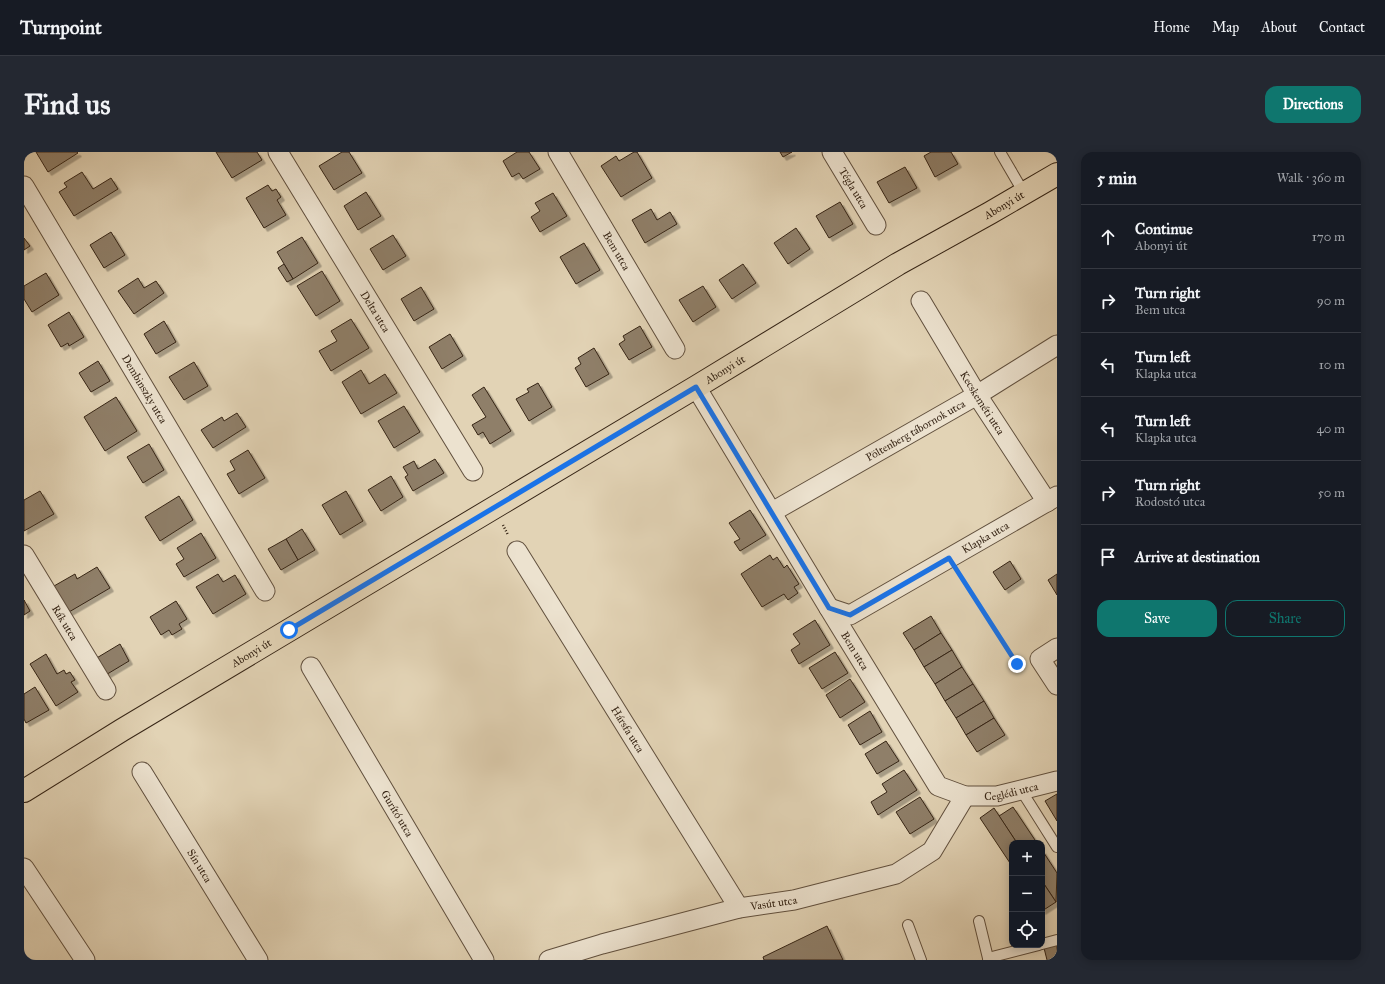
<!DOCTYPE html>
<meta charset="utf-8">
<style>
:root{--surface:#171b24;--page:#242831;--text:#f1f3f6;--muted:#9ea1a6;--line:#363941;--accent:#0f766e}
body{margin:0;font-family:"IM FELL Great Primer",serif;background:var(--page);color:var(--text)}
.controls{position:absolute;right:12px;bottom:12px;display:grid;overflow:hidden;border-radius:8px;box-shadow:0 2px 10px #0003}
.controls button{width:36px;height:36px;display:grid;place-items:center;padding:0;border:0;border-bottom:1px solid var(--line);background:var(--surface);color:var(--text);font:20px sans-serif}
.stop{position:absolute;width:12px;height:12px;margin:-9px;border:3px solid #1a73e8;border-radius:50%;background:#fff}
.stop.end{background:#1a73e8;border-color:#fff;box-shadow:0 1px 4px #0008}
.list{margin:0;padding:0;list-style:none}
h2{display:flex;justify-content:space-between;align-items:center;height:52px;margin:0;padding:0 16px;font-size:17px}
h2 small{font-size:13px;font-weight:400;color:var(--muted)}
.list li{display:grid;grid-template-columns:26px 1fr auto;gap:12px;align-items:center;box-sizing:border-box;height:64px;padding:0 16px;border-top:1px solid var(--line)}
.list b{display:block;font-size:15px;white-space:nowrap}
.list p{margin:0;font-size:13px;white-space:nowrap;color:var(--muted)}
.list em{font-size:13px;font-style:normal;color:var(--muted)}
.actions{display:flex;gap:8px;padding:12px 16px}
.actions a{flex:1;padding:9px 0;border:1px solid var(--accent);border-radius:12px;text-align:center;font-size:14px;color:var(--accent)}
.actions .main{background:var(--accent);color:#fff}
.icon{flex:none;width:22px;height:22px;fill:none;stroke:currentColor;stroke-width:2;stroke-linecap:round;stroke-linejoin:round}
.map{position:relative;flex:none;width:1033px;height:808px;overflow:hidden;border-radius:12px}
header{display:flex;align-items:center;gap:24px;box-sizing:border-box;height:56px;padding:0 20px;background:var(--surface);border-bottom:1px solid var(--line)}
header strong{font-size:19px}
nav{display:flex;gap:22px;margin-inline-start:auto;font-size:14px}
.intro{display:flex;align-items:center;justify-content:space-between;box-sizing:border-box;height:96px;padding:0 24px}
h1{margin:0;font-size:28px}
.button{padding:10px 18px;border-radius:12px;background:var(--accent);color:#fff;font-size:14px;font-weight:700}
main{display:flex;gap:24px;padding:0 24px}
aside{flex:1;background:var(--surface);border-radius:12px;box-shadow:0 2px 10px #0003}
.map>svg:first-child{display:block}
.building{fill:#8f7f69;stroke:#362516;filter:url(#shadow)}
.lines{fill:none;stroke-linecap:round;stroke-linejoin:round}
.lane-casing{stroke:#61503e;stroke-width:12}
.street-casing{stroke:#61503e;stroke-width:21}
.primary-casing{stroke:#362516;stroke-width:24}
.path{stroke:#362516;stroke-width:2.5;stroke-dasharray:1 2;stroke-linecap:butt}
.lane{stroke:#ece2cf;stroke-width:10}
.street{stroke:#ece2cf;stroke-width:19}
.primary{stroke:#e2d3b5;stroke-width:22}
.route{stroke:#1a73e8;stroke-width:5}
.labels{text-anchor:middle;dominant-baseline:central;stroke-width:3.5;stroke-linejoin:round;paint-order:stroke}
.street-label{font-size:11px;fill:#362516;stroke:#ece2cf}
</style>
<header>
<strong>Turnpoint</strong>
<nav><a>Home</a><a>Map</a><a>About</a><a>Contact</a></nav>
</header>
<div class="intro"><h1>Find us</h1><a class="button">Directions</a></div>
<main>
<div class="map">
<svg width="1033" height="808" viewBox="0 0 1033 808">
<defs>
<filter id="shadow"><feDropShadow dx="3.5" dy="3.5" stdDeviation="0" flood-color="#0004"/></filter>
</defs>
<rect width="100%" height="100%" fill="#e2d3b5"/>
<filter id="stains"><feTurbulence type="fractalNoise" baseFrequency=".005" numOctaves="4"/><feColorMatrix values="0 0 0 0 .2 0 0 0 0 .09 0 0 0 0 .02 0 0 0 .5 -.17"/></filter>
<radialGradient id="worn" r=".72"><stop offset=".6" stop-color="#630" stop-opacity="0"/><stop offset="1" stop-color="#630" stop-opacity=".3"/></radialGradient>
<g class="building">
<path d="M 12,0 L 53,0 L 54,1 L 24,20 Z"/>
<path d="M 192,0 L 233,0 L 238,8 L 208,26 Z"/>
<path d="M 318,0 L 325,0 L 338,21 L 310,38 L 295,14 Z"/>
<path d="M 493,0 L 505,0 L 516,17 L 499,27 L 495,21 L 488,25 L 479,9 Z"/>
<path d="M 610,0 L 613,0 L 628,26 L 597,45 L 577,14 L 592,4 L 595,9 Z"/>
<path d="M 756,0 L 768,0 L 759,5 Z"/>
<path d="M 907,0 L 927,0 L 934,12 L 911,25 L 900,4 Z"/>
<path d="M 881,15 L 893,36 L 865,51 L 853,30 Z"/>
<path d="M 58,20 L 69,37 L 87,26 L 94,37 L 50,64 L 35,40 L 43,35 L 40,31 Z"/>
<path d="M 244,33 L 248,39 L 252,37 L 257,45 L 253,48 L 262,63 L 240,76 L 222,46 Z"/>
<path d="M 342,40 L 357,64 L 334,78 L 320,54 Z"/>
<path d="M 529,41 L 543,64 L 516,80 L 507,65 L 516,59 L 511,51 Z"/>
<path d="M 816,50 L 829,72 L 805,86 L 792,64 Z"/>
<path d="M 627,57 L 633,68 L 646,60 L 653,72 L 621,91 L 608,68 Z"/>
<path d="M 772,76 L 786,97 L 764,112 L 750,91 Z"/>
<path d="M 87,80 L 101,103 L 80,116 L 66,93 Z"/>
<path d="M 369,83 L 382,104 L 359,118 L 346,97 Z"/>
<path d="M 278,85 L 294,111 L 269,127 L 253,100 Z"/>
<path d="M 0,86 L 6,94 L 0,98 Z"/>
<path d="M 560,91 L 576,118 L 552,132 L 536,105 Z"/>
<path d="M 260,112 L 269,127 L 263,130 L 254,116 Z"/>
<path d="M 719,112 L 732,131 L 708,147 L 695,128 Z"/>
<path d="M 298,119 L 316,149 L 292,164 L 273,134 Z"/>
<path d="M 22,121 L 35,143 L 8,160 L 0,147 L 0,134 Z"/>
<path d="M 114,126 L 120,136 L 132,129 L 140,141 L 110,162 L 94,139 Z"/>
<path d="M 679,134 L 692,155 L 669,170 L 655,148 Z"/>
<path d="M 397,135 L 410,157 L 390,169 L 377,147 Z"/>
<path d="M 45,160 L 60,185 L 45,194 L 44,191 L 37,195 L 24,173 Z"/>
<path d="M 327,167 L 345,196 L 307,219 L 295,199 L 313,189 L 307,179 Z"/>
<path d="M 140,169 L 152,190 L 132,202 L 120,182 Z"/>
<path d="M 616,174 L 628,195 L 605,208 L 595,192 L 601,188 L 599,184 Z"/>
<path d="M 426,182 L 439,204 L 418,217 L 405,195 Z"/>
<path d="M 570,196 L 585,222 L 562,235 L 551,216 L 557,212 L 554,206 Z"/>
<path d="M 74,209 L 86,229 L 67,240 L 55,221 Z"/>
<path d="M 170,210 L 184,234 L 160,248 L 145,225 Z"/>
<path d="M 337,218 L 345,232 L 361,222 L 373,241 L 337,262 L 318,230 Z"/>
<path d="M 514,231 L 528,255 L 505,269 L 492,247 L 505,240 L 503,237 Z"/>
<path d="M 460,235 L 487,279 L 466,292 L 459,280 L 454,283 L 448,273 L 462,265 L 448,243 Z"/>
<path d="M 92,245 L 113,279 L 81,299 L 60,265 Z"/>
<path d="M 380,254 L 396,280 L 370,296 L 354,269 Z"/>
<path d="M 213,261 L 222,275 L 189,296 L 177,278 L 198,265 L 200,269 Z"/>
<path d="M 125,292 L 140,318 L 119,331 L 103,305 Z"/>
<path d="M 224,298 L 241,326 L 215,342 L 203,322 L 211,318 L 206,309 Z"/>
<path d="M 411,307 L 420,321 L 389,339 L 381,325 L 384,323 L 379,315 L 390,309 L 394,317 Z"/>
<path d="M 367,324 L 379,345 L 357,359 L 344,338 Z"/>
<path d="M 16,339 L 30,362 L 0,379 L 0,348 Z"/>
<path d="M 322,339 L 339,369 L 316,383 L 298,353 Z"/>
<path d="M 155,344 L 169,368 L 136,389 L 121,365 Z"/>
<path d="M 726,358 L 742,383 L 716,399 L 710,390 L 716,387 L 705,371 Z"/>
<path d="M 278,377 L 291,398 L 274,408 L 262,387 Z"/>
<path d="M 177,381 L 192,406 L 160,425 L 152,412 L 160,407 L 153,396 Z"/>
<path d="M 262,387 L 274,408 L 257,418 L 244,397 Z"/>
<path d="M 746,403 L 749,408 L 753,405 L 760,416 L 763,413 L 775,432 L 770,435 L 774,441 L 764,448 L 760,442 L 738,455 L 717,422 Z"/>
<path d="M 986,409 L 997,427 L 981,438 L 969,420 Z"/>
<path d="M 73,415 L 86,436 L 45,460 L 30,434 L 51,422 L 53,427 Z"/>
<path d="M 194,422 L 199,430 L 211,423 L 222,442 L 189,462 L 172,435 Z"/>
<path d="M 1033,422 L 1033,443 L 1024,428 Z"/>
<path d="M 0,448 L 6,459 L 0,463 Z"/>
<path d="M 152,449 L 163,467 L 155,472 L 158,477 L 148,483 L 145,478 L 137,483 L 126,465 Z"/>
<path d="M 907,464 L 917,481 L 890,498 L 879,481 Z"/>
<path d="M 791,468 L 806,493 L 775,512 L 767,498 L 776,492 L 769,482 Z"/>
<path d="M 917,481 L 928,498 L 900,515 L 890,498 Z"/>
<path d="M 96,492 L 105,509 L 80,524 L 71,507 Z"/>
<path d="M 928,498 L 938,515 L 911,532 L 900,515 Z"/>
<path d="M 811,500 L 824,521 L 798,537 L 785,516 Z"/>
<path d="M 22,502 L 33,522 L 40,518 L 42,522 L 46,520 L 51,528 L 47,530 L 54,540 L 32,554 L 6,512 Z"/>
<path d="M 938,515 L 949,532 L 921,549 L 911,532 Z"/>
<path d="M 826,527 L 841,550 L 816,566 L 802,543 Z"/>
<path d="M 949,532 L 960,549 L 932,566 L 921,549 Z"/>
<path d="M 11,535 L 25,558 L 2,571 L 0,567 L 0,542 Z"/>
<path d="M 960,549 L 970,566 L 942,583 L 932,566 Z"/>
<path d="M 846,559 L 858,580 L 836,593 L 824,573 Z"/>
<path d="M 970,566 L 981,583 L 953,600 L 942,583 Z"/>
<path d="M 862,589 L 875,609 L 853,622 L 841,602 Z"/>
<path d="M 880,618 L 893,638 L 854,663 L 847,650 L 863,640 L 858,632 Z"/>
<path d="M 1033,642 L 1033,669 L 1021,649 Z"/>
<path d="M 896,645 L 910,667 L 886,682 L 872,660 Z"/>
<path d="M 989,655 L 1013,691 L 993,691 L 975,664 Z"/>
<path d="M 970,656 L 993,691 L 988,691 L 988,714 L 956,666 Z"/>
<path d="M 1018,698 L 1033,721 L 1032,750 L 1018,729 Z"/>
<path d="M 1018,729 L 1032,750 L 1018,759 Z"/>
<path d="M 803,774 L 819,808 L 740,808 L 739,805 Z"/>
<path d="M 1033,792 L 1033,808 L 1023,808 L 1020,796 Z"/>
</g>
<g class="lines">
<defs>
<g id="lane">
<path d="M 976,0 L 1000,41"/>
<path d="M 997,638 L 1033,695"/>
<path d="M 955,769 L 964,806"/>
<path d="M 884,773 L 897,808"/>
<path d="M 1018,792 L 1033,788"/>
<path d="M 965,808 L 964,806 L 1015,793"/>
</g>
<g id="street">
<path id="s1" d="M 254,0 L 449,319"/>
<path id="s2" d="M 534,0 L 651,197"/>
<path id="s3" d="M 808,0 L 852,73"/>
<path id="s4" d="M 0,34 L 241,439"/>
<path id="s5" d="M 897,149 L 953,243 L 1023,350"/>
<path id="s6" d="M 672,235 L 805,456 L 914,634 L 941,644 L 973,644 L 1033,629"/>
<path id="s7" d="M 748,360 L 953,243 L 1033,193"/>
<path id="s8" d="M 493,399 L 715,756"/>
<path id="s9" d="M 0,403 L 82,538"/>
<path id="s10" d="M 805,456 L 826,463 L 1033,344"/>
<path d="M 1033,496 L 1016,507 L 1033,533"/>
<path id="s11" d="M 287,515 L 460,808"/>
<path id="s12" d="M 118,620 L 234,808"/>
<path d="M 0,716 L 61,808"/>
<path id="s13" d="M 525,808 L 578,792 L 715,756 L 770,748 L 872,722 L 908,699 L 941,644"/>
</g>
<g id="primary">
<path id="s14" d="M 0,639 L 98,578 L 672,235 L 874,112 L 966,61 L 1033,22"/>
</g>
</defs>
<use href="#lane" class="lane-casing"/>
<use href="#street" class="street-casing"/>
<use href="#primary" class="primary-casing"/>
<g class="path">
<path d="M 479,373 L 484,383"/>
<path d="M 935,422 L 993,512 L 998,511"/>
</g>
<use href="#lane" class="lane"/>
<use href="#street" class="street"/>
<use href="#primary" class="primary"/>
</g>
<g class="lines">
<path class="route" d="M 265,478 L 672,235 L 805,456 L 826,463 L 925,406 L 993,512"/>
</g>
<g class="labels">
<g class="street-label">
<text stroke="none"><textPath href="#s3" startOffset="42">Tégla utca</textPath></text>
<text stroke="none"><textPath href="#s14" startOffset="1142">Abonyi út</textPath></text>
<text stroke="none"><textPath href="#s2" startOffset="115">Bem utca</textPath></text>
<text stroke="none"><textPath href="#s1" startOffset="187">Delta utca</textPath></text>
<text stroke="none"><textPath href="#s14" startOffset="818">Abonyi út</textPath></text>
<text stroke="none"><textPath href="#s4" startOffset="236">Dembinszky utca</textPath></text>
<text stroke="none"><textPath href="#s5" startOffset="119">Kecskeméti utca</textPath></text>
<text stroke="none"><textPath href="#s7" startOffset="165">Pöltenberg tábornok utca</textPath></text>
<text stroke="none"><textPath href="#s10" startOffset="178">Klapka utca</textPath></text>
<text stroke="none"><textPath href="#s9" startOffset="79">Rák utca</textPath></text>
<text stroke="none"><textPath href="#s6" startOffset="308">Bem utca</textPath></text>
<text stroke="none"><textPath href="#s14" startOffset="266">Abonyi út</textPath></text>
<text stroke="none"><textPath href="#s8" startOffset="210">Hársfa utca</textPath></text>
<text stroke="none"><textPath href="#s6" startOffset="542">Ceglédi utca</textPath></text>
<text stroke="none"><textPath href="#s11" startOffset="170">Gurító utca</textPath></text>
<text stroke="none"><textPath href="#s12" startOffset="110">Sín utca</textPath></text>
<text stroke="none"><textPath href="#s13" startOffset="232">Vasút utca</textPath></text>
</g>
</g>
<rect width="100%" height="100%" filter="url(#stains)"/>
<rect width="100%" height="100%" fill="url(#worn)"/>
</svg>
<div class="controls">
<button>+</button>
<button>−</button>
<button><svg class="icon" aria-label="locate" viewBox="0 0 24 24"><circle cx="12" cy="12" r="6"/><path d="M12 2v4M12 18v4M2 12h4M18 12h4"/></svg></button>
</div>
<div class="stop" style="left:265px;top:478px"></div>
<div class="stop end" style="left:993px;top:512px"></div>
</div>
<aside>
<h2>5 min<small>Walk · 360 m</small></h2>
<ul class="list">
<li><svg class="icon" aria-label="ahead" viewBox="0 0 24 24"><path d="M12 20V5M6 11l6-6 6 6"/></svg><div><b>Continue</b><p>Abonyi út</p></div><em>170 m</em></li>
<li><svg class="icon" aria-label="right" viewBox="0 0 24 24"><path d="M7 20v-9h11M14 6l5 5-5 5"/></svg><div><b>Turn right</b><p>Bem utca</p></div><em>90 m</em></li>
<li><svg class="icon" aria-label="left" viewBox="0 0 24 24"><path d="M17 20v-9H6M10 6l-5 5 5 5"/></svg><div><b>Turn left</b><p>Klapka utca</p></div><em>10 m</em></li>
<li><svg class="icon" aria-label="left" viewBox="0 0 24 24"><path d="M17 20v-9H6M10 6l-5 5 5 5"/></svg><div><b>Turn left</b><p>Klapka utca</p></div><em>40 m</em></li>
<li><svg class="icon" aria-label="right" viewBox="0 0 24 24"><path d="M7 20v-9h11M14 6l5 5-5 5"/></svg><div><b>Turn right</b><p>Rodostó utca</p></div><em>50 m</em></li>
<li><svg class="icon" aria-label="arrive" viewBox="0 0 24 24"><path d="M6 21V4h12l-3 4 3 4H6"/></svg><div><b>Arrive at destination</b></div></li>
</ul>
<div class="actions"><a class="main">Save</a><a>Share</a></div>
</aside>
</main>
